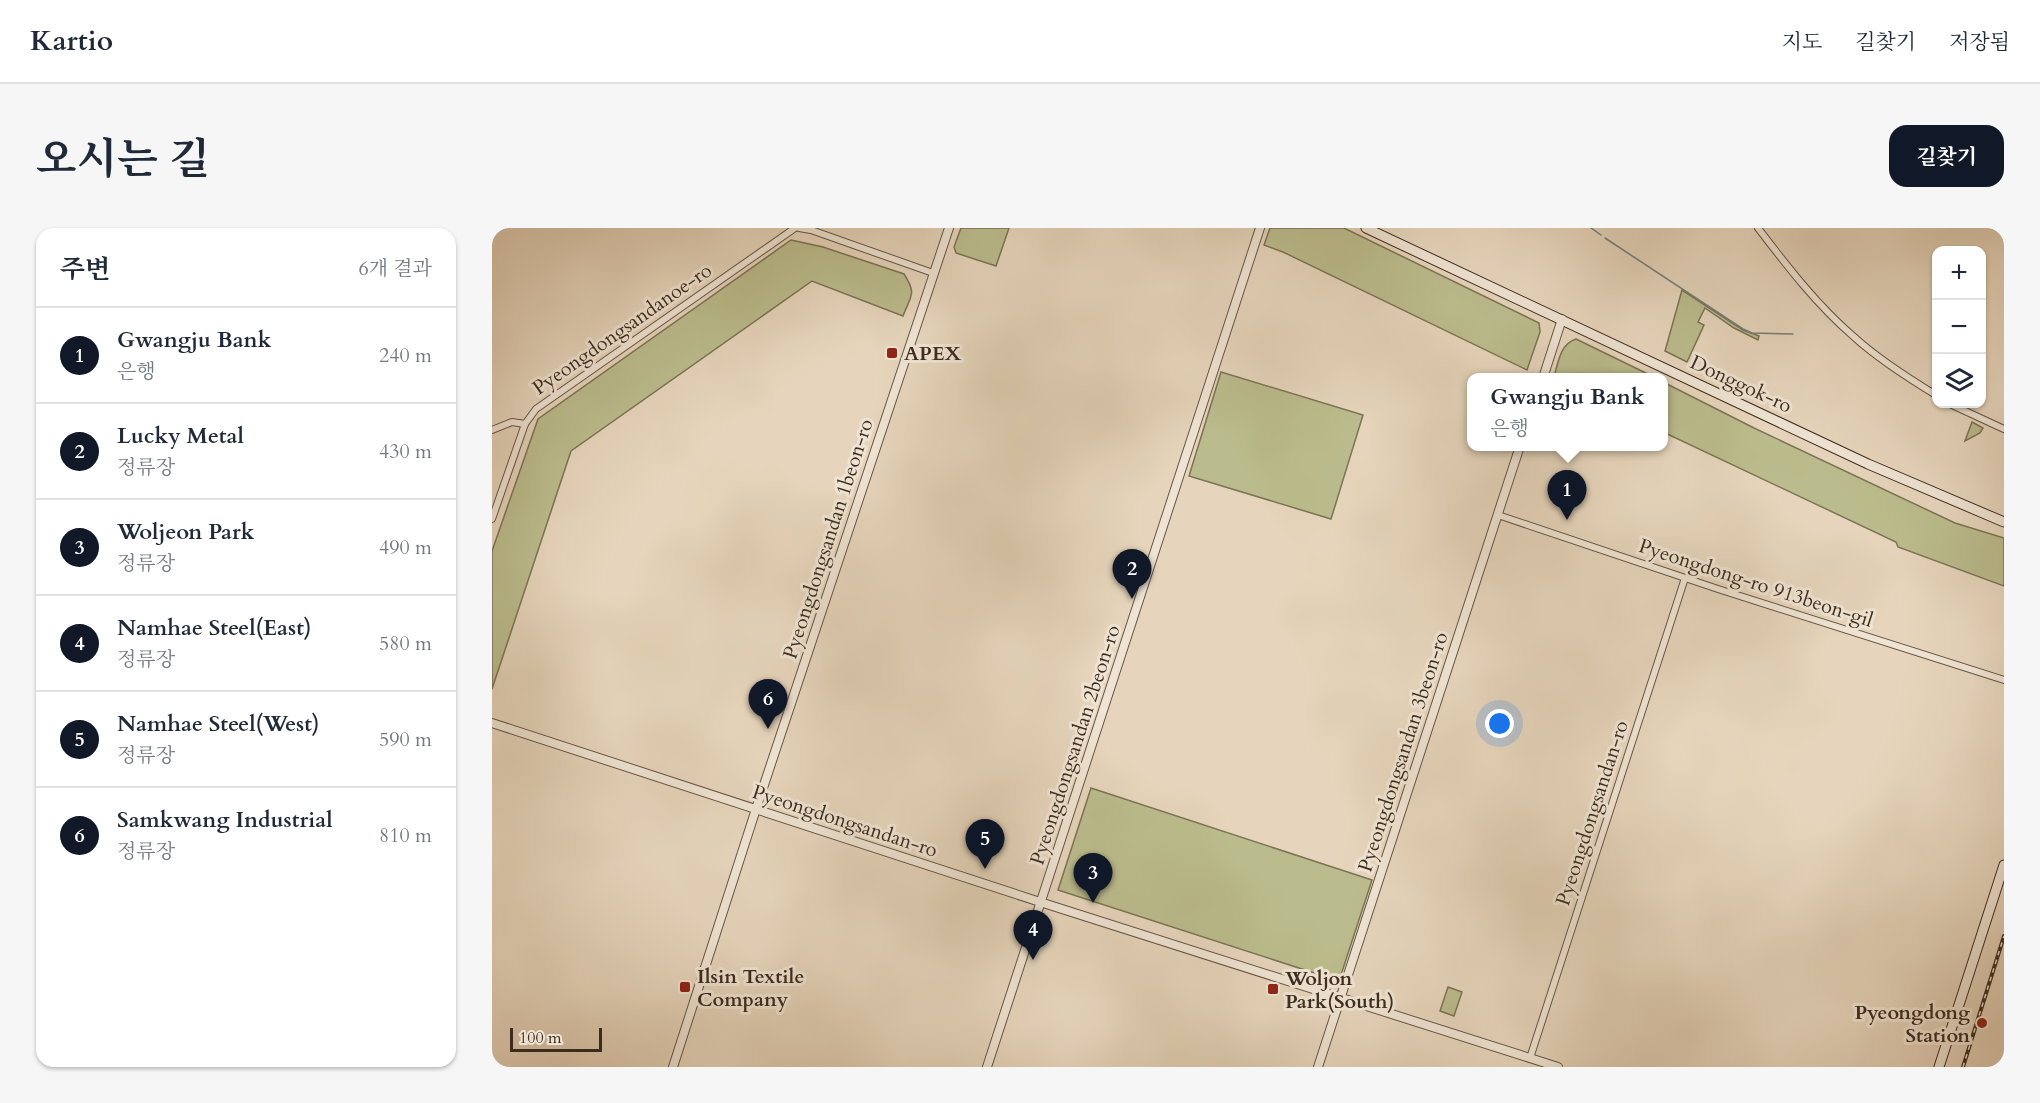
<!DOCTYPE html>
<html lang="ko">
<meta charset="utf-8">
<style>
:root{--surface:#fff;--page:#f6f6f7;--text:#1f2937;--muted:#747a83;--line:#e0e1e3;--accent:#111827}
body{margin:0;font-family:Cardo,"Noto Serif KR",serif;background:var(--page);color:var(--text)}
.controls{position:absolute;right:18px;top:18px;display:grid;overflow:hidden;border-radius:12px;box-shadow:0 2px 4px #0004}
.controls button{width:54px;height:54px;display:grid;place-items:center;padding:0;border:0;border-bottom:2px solid var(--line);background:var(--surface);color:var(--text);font:30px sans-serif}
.scale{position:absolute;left:18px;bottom:15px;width:92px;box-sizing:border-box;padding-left:6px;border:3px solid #3c2c1e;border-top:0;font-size:16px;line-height:21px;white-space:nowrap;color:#3c2c1e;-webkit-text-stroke:4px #efe4d3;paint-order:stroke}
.you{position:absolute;left:1008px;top:496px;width:21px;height:21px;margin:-15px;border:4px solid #fff;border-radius:50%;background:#1a73e8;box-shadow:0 0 0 9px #1a73e833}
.badge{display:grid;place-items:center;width:39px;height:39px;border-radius:50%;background:var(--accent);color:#fff;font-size:20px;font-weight:700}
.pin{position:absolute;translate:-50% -50px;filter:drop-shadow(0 2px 3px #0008)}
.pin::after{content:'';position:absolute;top:32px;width:21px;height:18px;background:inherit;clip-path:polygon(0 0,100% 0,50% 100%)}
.popup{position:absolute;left:975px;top:145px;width:201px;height:78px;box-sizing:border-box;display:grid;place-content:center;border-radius:12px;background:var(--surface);filter:drop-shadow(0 2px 4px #0005);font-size:20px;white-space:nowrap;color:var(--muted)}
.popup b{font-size:22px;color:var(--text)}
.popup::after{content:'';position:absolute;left:50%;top:100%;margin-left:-12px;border:12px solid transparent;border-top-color:var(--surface)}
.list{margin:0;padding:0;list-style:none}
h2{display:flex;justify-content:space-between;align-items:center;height:78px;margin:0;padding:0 24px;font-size:26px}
h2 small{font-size:20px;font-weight:400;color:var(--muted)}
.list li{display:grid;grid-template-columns:39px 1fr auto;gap:18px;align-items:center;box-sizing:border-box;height:96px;padding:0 24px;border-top:2px solid var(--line)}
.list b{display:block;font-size:22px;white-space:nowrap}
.list p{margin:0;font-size:20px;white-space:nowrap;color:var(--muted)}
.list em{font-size:20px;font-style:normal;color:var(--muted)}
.icon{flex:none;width:33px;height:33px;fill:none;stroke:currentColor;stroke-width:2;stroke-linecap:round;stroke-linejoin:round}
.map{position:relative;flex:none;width:1512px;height:839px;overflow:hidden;border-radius:18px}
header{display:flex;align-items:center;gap:36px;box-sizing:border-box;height:84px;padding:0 30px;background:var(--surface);border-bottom:2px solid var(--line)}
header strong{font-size:28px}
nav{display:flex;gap:33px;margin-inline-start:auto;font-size:21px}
.intro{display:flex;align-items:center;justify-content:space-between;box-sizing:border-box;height:144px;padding:0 36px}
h1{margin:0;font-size:42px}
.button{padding:15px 27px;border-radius:18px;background:var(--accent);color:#fff;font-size:21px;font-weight:700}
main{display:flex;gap:36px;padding:0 36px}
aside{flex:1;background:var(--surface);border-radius:18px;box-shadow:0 2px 4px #0004}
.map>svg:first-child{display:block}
.green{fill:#bbbc8d;stroke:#7c7456;stroke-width:1.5}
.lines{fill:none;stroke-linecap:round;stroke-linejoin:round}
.stream{stroke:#747f7c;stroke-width:1.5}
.minor-casing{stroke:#665646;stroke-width:8}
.tertiary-casing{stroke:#665646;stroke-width:10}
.secondary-casing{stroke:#3c2c1e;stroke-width:11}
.minor{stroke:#efe4d3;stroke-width:6}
.tertiary{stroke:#efe4d3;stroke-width:8}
.secondary{stroke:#efe4d3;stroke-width:9}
.rail-casing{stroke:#3c2c1e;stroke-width:4}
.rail{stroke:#efe4d3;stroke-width:1.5;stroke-dasharray:4.5;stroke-linecap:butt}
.poi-dot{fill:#8f2418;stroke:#efe4d3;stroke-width:2}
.labels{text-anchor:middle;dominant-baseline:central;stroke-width:6;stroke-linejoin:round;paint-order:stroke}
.street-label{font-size:20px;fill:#3c2c1e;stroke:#efe4d3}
.poi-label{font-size:20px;font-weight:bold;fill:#3c2c1e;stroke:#efe4d3;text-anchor:start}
</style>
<header>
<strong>Kartio</strong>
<nav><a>지도</a><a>길찾기</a><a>저장됨</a></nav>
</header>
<div class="intro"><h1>오시는 길</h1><a class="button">길찾기</a></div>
<main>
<aside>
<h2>주변<small>6개 결과</small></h2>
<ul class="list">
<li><span class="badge">1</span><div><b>Gwangju Bank</b><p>은행</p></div><em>240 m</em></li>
<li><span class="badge">2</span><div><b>Lucky Metal</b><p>정류장</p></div><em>430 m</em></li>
<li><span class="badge">3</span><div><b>Woljeon Park</b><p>정류장</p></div><em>490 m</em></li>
<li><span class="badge">4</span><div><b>Namhae Steel(East)</b><p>정류장</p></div><em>580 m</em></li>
<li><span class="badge">5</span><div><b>Namhae Steel(West)</b><p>정류장</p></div><em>590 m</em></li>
<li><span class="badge">6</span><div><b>Samkwang Industrial</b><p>정류장</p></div><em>810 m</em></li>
</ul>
</aside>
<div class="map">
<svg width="1512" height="839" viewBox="0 0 1512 839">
<rect width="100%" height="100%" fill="#e6d5bc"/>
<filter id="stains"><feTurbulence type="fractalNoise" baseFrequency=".00333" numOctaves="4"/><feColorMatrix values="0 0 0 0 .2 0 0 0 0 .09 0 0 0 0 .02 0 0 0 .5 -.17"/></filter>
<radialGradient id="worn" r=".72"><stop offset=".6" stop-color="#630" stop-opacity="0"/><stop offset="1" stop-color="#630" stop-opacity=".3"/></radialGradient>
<g class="green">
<path d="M 469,0 L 517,0 L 504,38 L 464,25 L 462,19 Z"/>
<path d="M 778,0 L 852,0 L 1047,95 L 1048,104 L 1035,142 L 791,24 L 772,17 Z"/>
<path d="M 299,12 L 331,19 L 412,46 C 425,66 419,67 411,88 L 320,53 L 79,223 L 0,461 L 0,323 L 46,191 Z"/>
<path d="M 1190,62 L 1251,102 L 1267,108 L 1266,112 L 1242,100 L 1213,80 L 1206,94 L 1212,97 L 1195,134 L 1173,123 Z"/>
<path d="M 1084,111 L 1162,149 L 1062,149 C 1066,135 1068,116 1084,111 Z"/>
<path d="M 729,144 L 871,187 L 839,291 L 697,248 Z"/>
<path d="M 1171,154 L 1262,200 L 1463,295 L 1512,310 L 1512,358 L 1406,319 L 1404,314 L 1171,204 Z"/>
<path d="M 1480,194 L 1491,200 L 1488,205 L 1473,213 Z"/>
<path d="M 599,560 L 880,652 L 847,753 L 566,662 Z"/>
<path d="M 956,759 L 970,764 L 962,788 L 948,783 Z"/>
</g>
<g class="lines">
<g class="stream">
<path d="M 1099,0 L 1109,7"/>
<path d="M 1113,10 L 1251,101 L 1260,105 L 1301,106"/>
</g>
<defs>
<g id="minor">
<path d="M 307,0 L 319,2 L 441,45"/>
<path d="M 1266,0 C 1295,38 1325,77 1361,108 C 1386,131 1416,150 1444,167"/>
<path d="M 1458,176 L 1512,201"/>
<path d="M 0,202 L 20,194 L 33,196"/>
<path d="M 1006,287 L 1226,361 L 1512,452"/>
<path d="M 0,291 L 33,196 L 44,181 L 303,0"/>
<path d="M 1038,830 L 1193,350"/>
</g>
<g id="tertiary">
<path d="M 1051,150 L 1070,91"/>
<path d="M 0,495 L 548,674 L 1066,839"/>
<path d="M 181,839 L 264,581 L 457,0"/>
<path d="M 495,839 L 768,0"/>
<path d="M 826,839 L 1028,218"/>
</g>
<g id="secondary">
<path d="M 874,0 L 1376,236 L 1512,294"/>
<path d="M 1447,839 L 1512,637"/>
</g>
</defs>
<use href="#minor" class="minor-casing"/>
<use href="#tertiary" class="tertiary-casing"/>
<use href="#secondary" class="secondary-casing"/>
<use href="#minor" class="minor"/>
<use href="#tertiary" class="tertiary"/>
<use href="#secondary" class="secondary"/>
<defs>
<path id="rail" d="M 1471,839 L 1512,708"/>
</defs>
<use href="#rail" class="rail-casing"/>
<use href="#rail" class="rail"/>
</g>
<g class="poi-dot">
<rect x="394" y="119" width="12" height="12" rx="3"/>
<rect x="187" y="753" width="12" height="12" rx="3"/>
<rect x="775" y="755" width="12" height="12" rx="3"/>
<circle cx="1490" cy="795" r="6"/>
</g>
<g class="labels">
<g class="street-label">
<text transform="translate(130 101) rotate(-35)">Pyeongdongsandanoe-ro</text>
<text transform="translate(1249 156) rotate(25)">Donggok-ro</text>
<text transform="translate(336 311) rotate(-72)">Pyeongdongsandan 1beon-ro</text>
<text transform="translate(1264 355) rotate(18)">Pyeongdong-ro 913beon-gil</text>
<text transform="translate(583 517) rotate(-72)">Pyeongdongsandan 2beon-ro</text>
<text transform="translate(911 524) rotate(-72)">Pyeongdongsandan 3beon-ro</text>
<text transform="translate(1100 585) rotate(-72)">Pyeongdongsandan-ro</text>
<text transform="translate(353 593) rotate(18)">Pyeongdongsandan-ro</text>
</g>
<g class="poi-label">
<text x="412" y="125">APEX</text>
<text x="205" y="748">Ilsin Textile<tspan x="205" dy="23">Company</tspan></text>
<text x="793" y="750">Woljon<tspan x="793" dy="23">Park(South)</tspan></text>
<text x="1478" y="784" text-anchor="end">Pyeongdong<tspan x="1478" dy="23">Station</tspan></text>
</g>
</g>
<rect width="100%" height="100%" filter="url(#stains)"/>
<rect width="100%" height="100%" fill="url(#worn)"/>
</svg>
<div class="controls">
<button>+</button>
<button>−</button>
<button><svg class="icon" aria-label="layers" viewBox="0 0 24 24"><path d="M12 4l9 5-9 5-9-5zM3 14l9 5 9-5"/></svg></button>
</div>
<div class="scale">100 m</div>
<div class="you"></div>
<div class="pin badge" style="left:1075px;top:292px">1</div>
<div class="popup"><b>Gwangju Bank</b>은행</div>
<div class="pin badge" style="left:640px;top:371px">2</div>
<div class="pin badge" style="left:601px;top:675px">3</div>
<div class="pin badge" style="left:541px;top:732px">4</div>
<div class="pin badge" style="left:493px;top:641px">5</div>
<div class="pin badge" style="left:276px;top:501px">6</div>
</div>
</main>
